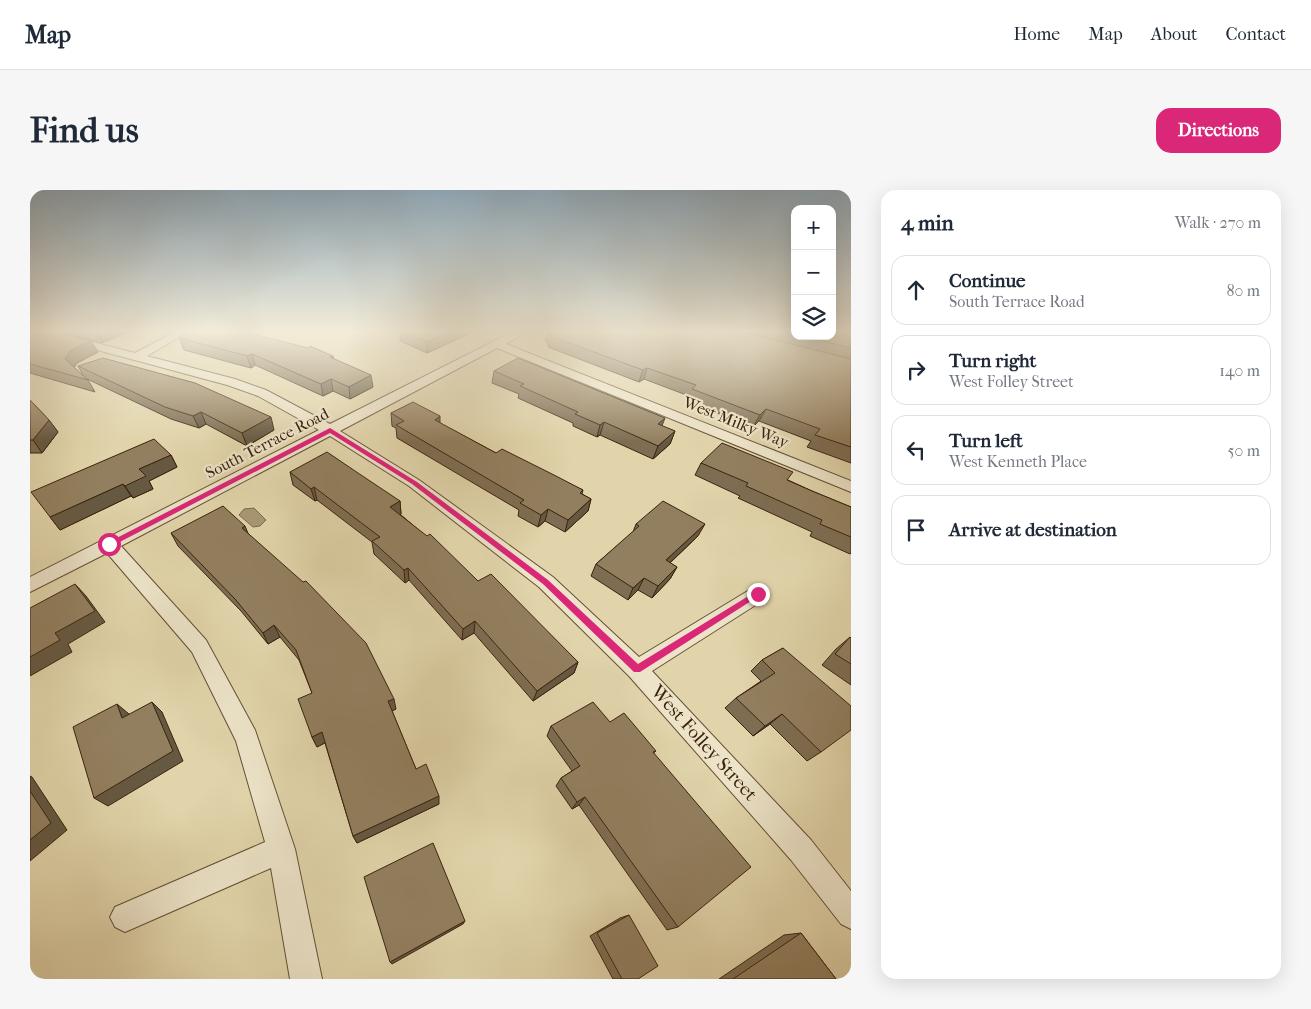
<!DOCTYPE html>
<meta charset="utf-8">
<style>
:root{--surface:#fff;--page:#f6f6f7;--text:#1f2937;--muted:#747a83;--line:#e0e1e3;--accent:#db2777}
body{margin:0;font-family:"IM FELL French Canon",serif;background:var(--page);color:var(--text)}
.controls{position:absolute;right:15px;top:15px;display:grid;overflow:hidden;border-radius:10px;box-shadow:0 5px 20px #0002}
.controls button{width:45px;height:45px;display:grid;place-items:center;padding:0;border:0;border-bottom:1px solid var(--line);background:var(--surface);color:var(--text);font:25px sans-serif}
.stop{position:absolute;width:15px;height:15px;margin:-11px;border:4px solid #db2777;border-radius:50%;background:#fff}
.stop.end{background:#db2777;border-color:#fff;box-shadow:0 1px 5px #0008}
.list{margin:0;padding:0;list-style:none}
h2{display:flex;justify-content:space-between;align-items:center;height:65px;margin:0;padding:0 20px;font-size:21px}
h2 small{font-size:16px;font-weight:400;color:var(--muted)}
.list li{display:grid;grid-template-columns:32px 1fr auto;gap:15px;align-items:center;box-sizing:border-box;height:70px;margin:0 10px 10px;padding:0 10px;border:1px solid var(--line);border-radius:15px}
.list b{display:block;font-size:19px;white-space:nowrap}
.list p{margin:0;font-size:16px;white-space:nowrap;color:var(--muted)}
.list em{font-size:16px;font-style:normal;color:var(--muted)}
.icon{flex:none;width:28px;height:28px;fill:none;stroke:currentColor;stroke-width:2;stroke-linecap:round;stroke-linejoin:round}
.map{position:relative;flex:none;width:821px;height:789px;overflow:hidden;border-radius:15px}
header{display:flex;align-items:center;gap:30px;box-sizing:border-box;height:70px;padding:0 25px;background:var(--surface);border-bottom:1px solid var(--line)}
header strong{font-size:24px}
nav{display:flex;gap:28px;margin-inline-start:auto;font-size:18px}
.intro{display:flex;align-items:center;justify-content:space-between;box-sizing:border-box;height:120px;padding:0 30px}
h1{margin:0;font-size:35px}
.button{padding:12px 22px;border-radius:15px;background:var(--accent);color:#fff;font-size:18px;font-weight:700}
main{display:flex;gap:30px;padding:0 30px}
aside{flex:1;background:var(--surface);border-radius:15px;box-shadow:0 5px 20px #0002}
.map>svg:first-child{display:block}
.water{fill:#a99875;stroke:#7d694c}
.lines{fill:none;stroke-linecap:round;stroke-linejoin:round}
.minor-casing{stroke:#654f35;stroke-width:2}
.minor{fill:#ece3c8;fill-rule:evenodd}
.wall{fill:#7e6d52;stroke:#3c230e}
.shaded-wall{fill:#665942;stroke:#3c230e}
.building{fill:#927f5f;stroke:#3c230e}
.route{fill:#db2777}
.labels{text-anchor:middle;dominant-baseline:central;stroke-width:4.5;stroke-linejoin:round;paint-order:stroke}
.far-street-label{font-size:16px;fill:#3c230e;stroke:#ece3c8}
.street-label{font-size:19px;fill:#3c230e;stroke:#ece3c8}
</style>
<header>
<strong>Map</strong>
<nav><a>Home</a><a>Map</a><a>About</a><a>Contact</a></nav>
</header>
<div class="intro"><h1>Find us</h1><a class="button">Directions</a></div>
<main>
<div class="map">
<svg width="821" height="789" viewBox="0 0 821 789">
<rect width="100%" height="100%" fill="#e1d4aa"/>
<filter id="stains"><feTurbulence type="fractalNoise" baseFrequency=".004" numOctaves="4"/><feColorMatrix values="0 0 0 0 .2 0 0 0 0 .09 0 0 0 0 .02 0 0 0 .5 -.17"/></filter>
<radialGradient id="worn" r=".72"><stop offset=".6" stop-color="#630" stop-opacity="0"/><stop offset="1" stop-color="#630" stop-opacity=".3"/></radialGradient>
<path class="water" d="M 224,318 L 236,330 L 230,336 L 223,337 L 209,325 L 214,319 Z"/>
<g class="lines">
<defs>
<path id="minor" d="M 7,142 L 24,142 L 105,163 L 145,142 L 158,142 L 117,166 L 205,189 L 236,200 L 300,234 L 482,142 L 495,142 L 476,154 L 821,291 L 821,302 L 467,158 L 310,241 L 389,290 L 523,387 L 609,467 L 721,399 L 728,397 L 735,399 L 738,404 L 735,409 L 622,481 L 781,650 L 821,701 L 821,739 L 811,734 L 761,670 L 599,486 L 509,397 L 379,296 L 300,246 L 91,356 L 176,450 L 225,540 L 265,659 L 292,789 L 260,789 L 241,678 L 95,742 L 85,737 L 80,727 L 85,717 L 235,652 L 206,551 L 162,462 L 77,363 L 0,402 L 0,387 L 289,240 L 228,206 L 197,195 L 8,144 Z"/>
</defs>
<use href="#minor" class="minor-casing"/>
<use href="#minor" class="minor"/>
</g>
<g class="wall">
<path d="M 34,142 L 97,142 L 72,153 L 35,143 Z"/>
<path d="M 370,142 L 443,142 L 397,163 L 370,151 Z"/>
<path d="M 517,142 L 765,142 L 765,146 L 802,146 L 821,142 L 821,273 L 777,257 L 781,251 L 729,231 L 723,237 L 657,211 L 659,206 L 614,189 L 609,192 L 518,157 L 518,152 L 515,151 Z"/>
<path d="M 0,144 L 68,162 L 47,173 L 44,178 L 54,187 L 48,176 L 244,240 L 217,256 L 176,234 L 169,238 L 141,229 L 55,188 L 58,190 L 65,202 L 0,183 Z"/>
<path d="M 149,148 L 303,166 L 304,169 L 343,197 L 320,209 L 303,201 L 293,206 L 225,175 L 221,178 L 154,160 Z"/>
<path d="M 464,181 L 632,236 L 645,241 L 640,254 L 623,269 L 570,245 L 567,247 L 543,236 L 543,233 L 488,208 L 489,204 L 462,193 Z"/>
<path d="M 0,210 L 19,230 L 28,242 L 12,263 L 0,263 Z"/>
<path d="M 361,223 L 410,233 L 466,263 L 553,300 L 552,304 L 561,309 L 558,321 L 535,342 L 515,331 L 508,337 L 488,326 L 489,320 L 367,248 L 366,238 L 362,236 Z"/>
<path d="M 141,265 L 147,277 L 119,291 L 123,299 L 103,308 L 101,306 L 30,340 L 20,327 Z"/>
<path d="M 671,273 L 758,290 L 782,301 L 821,317 L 821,363 L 820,364 L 780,346 L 782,342 L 708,308 L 710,306 L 665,285 Z"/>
<path d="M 260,282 L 370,311 L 371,324 L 370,324 L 448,391 L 548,472 L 544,483 L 503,511 L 444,443 L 432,450 L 379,390 L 375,393 L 344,364 L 342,352 L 287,310 L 285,311 L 263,295 Z"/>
<path d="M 606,334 L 668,346 L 640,373 L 647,377 L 640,389 L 622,408 L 608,400 L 598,410 L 561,386 L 566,374 L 603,342 Z"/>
<path d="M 141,343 L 218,343 L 366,519 L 362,521 L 386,579 L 409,614 L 327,653 L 323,646 L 295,553 L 287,557 L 282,547 L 282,503 L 269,470 L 250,447 L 238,454 L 211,421 L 148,356 Z"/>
<path d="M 820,447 L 821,448 L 821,495 L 792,475 L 806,459 Z"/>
<path d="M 753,458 L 791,562 L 777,571 L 740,534 L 723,546 L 695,518 L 706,508 L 731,491 L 721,481 L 732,470 Z"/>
<path d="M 580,532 L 626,561 L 624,562 L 648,737 L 637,740 L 549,615 L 542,619 L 526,596 L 531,588 L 542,581 L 517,546 L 521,536 Z"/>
<path d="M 599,725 L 608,789 L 583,789 L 560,746 L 590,728 Z"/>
<path d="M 771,743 L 806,789 L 689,789 L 754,745 Z"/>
</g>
<g class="shaded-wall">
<path d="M 67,142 L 97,142 L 72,153 Z"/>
<path d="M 419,142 L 443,142 L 397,163 L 397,152 Z"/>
<path d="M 61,151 L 68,162 L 47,173 L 41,181 L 35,169 L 40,161 Z"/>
<path d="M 222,164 L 225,175 L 221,178 L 217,166 Z"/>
<path d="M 617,178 L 614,189 L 609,192 L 613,180 Z"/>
<path d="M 341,185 L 343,197 L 320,209 L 319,197 Z"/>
<path d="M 301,189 L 303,201 L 293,206 L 291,194 Z"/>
<path d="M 736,219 L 729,231 L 723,237 L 730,225 Z"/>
<path d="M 171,222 L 176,234 L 169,238 L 163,226 Z"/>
<path d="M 410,226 L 410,239 L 405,230 Z"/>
<path d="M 241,227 L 244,240 L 217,256 L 212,243 Z"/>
<path d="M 635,228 L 630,241 L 628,234 Z"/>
<path d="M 19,230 L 28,242 L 12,263 L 3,250 Z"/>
<path d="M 574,232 L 570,245 L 567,247 L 570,235 Z"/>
<path d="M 645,241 L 640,254 L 623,269 L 628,256 Z"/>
<path d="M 141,265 L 147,277 L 119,291 L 123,299 L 103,308 L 95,296 L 109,279 Z"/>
<path d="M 93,294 L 101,306 L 30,340 L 20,327 Z"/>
<path d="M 284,297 L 287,310 L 285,311 L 281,299 Z"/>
<path d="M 561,309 L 558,321 L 535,342 L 538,330 Z"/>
<path d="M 370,311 L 371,324 L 362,329 L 360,317 Z"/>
<path d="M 518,319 L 515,331 L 508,337 L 511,325 Z"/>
<path d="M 675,334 L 668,346 L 629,383 L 636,370 Z"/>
<path d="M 215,336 L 220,348 L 212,338 Z"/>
<path d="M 647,377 L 640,389 L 622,408 L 628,396 Z"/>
<path d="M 378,378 L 379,390 L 375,393 L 374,380 Z"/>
<path d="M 614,388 L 608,400 L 598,410 L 603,398 Z"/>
<path d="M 45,394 L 56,406 L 75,432 L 38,454 L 42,462 L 0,486 L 0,467 L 25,443 Z"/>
<path d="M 445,431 L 444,443 L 432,450 L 433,439 Z"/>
<path d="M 244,435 L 250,447 L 238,454 L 233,443 Z"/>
<path d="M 548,472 L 544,483 L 503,511 L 507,501 Z"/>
<path d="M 364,509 L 366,519 L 360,522 L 358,511 Z"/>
<path d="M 122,512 L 132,522 L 153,571 L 78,616 L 64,608 Z"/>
<path d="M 87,514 L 99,524 L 104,538 L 92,528 Z"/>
<path d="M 752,524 L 740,534 L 723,546 L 735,536 Z"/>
<path d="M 292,542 L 296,552 L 287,557 L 282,547 Z"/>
<path d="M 0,586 L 2,587 L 37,640 L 0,671 Z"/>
<path d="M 409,606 L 409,614 L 327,653 L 323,646 Z"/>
<path d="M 555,607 L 549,615 L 542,619 L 547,612 Z"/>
<path d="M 435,731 L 433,734 L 362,774 L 360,772 Z"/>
</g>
<g class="building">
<path d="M 5,142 L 29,142 L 61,151 L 40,161 L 35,169 L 58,190 L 0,174 L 0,144 Z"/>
<path d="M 160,142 L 215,142 L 278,158 L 280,156 L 303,166 L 300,167 L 341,185 L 319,197 L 301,189 L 291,194 L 222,164 L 217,166 L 149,148 Z"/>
<path d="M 374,142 L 419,142 L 397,152 Z"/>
<path d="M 523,142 L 714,142 L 821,169 L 821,257 L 785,245 L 790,239 L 736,219 L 730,225 L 662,199 L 666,195 L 617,178 L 613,180 L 520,146 L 525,143 Z"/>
<path d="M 755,142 L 765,142 L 765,144 Z"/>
<path d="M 802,142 L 821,142 L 821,158 L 773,146 L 802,146 Z"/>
<path d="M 73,168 L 165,193 L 241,227 L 212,243 L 171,222 L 163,226 L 135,217 L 48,176 Z"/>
<path d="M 488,168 L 635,228 L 628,234 L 645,241 L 628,256 L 574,232 L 570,235 L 545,224 L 548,222 L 490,196 L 494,194 L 464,181 Z"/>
<path d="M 0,210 L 19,230 L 3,250 L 0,250 Z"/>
<path d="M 383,212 L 410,226 L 405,230 L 466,263 L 472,259 L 524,285 L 553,300 L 550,303 L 561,309 L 538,330 L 518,319 L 511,325 L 490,313 L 494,310 L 366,235 L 374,231 L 361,223 Z"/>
<path d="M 124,249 L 141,265 L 109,279 L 116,286 L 95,296 L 93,294 L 20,327 L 1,302 Z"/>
<path d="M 692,253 L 763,282 L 757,290 L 782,301 L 821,317 L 821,347 L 790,334 L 792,330 L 716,296 L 718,293 L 671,273 Z"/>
<path d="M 297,262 L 331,285 L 370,311 L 360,317 L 397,346 L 400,344 L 448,391 L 461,384 L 548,472 L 507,501 L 445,431 L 433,439 L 378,378 L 374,380 L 342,351 L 350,347 L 284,297 L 281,299 L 260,282 Z"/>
<path d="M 633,311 L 675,334 L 636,370 L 647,377 L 628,396 L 614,388 L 603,398 L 566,374 L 609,336 L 606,334 Z"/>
<path d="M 193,316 L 215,336 L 212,338 L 273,392 L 276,391 L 336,453 L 364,509 L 358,511 L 386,579 L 396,574 L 409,606 L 323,646 L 292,542 L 282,547 L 268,509 L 282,503 L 266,460 L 244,435 L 233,443 L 205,409 L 141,343 Z"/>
<path d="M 45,394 L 65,421 L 25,443 L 30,450 L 0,467 L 0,418 Z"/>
<path d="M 820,447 L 821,448 L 821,474 L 805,464 Z"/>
<path d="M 753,458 L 821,516 L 821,540 L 791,562 L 752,524 L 735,536 L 706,508 L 745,483 L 732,470 Z"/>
<path d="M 122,512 L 143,561 L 64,608 L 43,537 L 87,514 L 92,528 Z"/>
<path d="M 563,512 L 580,532 L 594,523 L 626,561 L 623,562 L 721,677 L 648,737 L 555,607 L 547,612 L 531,588 L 550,576 L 521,536 Z"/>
<path d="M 0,601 L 21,633 L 0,650 Z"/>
<path d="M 403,653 L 435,731 L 360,772 L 334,687 Z"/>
<path d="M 599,725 L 628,776 L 608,789 L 592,789 L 567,743 Z"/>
<path d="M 771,743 L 806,789 L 703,789 Z"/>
</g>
<linearGradient id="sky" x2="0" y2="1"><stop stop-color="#8fa9ba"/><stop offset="0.56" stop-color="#f2ecd9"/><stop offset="1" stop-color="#f2ecd9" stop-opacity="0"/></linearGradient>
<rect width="821" height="252" fill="url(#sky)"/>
<path class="route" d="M 300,238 L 387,292 L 518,390 L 608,474 L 725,402 L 728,401 L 732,404 L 610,482 L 604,482 L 513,394 L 382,294 L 300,243 L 82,356 L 76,356 L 75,354 Z"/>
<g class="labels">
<g class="far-street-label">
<text transform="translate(706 232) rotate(22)">West Milky Way</text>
<text transform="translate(237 253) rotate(-27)">South Terrace Road</text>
</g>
<g class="street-label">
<text transform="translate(674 553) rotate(48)">West Folley Street</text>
</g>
</g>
<rect width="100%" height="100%" filter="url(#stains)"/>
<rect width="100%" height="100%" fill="url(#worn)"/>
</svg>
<div class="controls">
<button>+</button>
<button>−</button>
<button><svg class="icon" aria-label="layers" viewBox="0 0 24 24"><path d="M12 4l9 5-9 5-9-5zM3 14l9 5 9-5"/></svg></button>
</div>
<div class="stop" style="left:79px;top:354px"></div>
<div class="stop end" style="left:728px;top:404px"></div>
</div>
<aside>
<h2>4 min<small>Walk · 270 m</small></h2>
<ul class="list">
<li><svg class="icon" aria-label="ahead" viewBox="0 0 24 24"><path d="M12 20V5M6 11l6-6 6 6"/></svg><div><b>Continue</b><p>South Terrace Road</p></div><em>80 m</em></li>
<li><svg class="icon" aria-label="right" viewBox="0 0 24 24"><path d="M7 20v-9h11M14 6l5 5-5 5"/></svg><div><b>Turn right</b><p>West Folley Street</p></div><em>140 m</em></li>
<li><svg class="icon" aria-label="left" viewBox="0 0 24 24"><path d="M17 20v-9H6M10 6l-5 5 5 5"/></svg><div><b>Turn left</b><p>West Kenneth Place</p></div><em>50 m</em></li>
<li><svg class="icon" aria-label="arrive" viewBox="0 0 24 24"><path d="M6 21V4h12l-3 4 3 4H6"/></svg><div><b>Arrive at destination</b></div></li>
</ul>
</aside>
</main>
